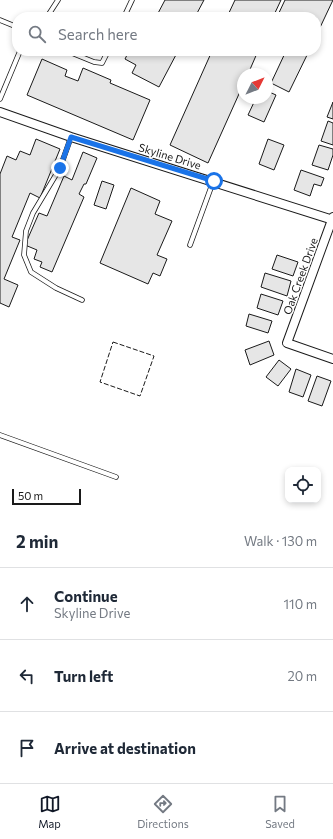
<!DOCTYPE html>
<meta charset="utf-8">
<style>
:root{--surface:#fff;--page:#f6f6f7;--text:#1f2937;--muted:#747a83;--line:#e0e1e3;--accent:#111827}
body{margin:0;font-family:Commissioner,sans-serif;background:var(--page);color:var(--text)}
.controls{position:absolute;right:12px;bottom:12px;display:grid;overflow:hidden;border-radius:8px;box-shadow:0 2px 6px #0003}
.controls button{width:36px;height:36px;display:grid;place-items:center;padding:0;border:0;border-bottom:1px solid var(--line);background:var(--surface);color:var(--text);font:20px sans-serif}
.compass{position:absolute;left:237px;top:68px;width:36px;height:36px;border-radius:50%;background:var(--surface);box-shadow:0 2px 6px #0003;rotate:48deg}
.scale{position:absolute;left:12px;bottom:10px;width:69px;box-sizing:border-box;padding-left:4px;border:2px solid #1a1a1a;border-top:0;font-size:11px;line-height:14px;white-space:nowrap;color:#1a1a1a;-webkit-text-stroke:3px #fff;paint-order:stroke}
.stop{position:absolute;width:12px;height:12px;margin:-9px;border:3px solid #1a73e8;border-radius:50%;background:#fff}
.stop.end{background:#1a73e8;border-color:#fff;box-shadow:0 1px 4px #0008}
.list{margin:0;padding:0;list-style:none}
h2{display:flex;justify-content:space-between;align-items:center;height:52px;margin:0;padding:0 16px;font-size:17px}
h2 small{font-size:13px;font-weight:400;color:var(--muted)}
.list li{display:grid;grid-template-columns:26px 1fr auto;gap:12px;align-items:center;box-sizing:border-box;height:72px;padding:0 16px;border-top:1px solid var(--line)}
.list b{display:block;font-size:15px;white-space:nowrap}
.list p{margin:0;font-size:13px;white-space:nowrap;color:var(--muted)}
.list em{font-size:13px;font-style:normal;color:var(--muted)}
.icon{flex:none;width:22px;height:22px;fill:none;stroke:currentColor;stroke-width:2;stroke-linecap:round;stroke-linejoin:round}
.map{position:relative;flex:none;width:333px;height:515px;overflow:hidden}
.search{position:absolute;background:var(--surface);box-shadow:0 2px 6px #0003;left:12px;right:12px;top:12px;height:44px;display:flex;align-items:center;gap:10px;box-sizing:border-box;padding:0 14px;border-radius:16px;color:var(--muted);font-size:15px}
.sheet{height:268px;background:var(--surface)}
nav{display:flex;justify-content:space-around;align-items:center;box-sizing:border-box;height:56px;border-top:1px solid var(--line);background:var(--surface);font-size:11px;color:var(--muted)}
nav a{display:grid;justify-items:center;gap:2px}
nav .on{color:var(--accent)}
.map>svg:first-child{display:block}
.building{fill:#e6e6e6;stroke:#1a1a1a}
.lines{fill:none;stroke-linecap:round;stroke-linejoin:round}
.service-casing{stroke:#1a1a1a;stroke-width:5.5}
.minor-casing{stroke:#1a1a1a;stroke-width:10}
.service{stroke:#fff;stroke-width:4}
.minor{stroke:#fff;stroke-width:8}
.fence{stroke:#1a1a1a;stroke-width:1;stroke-dasharray:5 2;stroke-linecap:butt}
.route{stroke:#1a73e8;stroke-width:5}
.labels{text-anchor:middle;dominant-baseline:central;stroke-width:3;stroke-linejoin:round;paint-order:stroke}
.street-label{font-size:11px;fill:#1a1a1a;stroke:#fff}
</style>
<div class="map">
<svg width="333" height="515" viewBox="0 0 333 515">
<rect width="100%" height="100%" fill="#fff"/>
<g class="building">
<path d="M 165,0 L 204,0 L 195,17 L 156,17 Z"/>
<path d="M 235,0 L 281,0 L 273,17 L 227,17 Z"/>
<path d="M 285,0 L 333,0 L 316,36 L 316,17 L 277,17 Z"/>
<path d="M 129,51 L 178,51 L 159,87 L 132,73 L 136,65 L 125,59 Z"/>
<path d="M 212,51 L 258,51 L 248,74 L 243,74 L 243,85 L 208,163 L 170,145 Z"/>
<path d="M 286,51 L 309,51 L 289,92 L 271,83 Z"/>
<path d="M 42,59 L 67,70 L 65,76 L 78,81 L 83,68 L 111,80 L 110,83 L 150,100 L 133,140 L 27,95 Z"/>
<path d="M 267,91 L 276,95 L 264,122 L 248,115 L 256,98 L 267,98 Z"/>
<path d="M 333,102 L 333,119 L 327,117 Z"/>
<path d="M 328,121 L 333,123 L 333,145 L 321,141 Z"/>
<path d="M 36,139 L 60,149 L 40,198 L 30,193 L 12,237 L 20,240 L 4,279 L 18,285 L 9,307 L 0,303 L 0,174 L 7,156 L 16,160 L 20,151 L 30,155 Z"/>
<path d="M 268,139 L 284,145 L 274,170 L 259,164 Z"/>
<path d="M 319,145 L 333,149 L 333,155 L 328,170 L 312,165 Z"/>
<path d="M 83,152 L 97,158 L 86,184 L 84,184 L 79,194 L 84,197 L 52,272 L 40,267 L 42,262 L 34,259 L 37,250 L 25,245 L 39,213 L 47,216 L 64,176 L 72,180 Z"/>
<path d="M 301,170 L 324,178 L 321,186 L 314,184 L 310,196 L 294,190 Z"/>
<path d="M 102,181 L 114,185 L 106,209 L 94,205 Z"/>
<path d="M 131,188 L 160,201 L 155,214 L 172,221 L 157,255 L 167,259 L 160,276 L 153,273 L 148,284 L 100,263 Z"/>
<path d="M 277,255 L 298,262 L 293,276 L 272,269 Z"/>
<path d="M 265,273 L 291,281 L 287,296 L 261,287 Z"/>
<path d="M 261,294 L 283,301 L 278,315 L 257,308 Z"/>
<path d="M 249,314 L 272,321 L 268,333 L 246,326 Z"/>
<path d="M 269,341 L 274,355 L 250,365 L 245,350 Z"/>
<path d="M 279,360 L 291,369 L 278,386 L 266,377 Z"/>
<path d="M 296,369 L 311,375 L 303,397 L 289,392 Z"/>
<path d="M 317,376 L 331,381 L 322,406 L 308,401 Z"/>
</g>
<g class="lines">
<defs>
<g id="service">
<path d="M 47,17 L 58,0"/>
<path d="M 124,17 L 132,0"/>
<path d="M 0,20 L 17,27"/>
<path d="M 67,51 L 94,62 L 102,63 L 108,51"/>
<path d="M 0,99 L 20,51"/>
<path d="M 71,137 L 60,168 L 33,213 L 26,231 L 24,255 L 31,272 L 56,288 L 82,300"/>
<path d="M 190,245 L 213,182"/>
<path d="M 0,435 L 116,477"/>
</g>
<g id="minor">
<path d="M 0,112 L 71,137 L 333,220"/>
<path d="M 333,217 L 287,343 L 333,359"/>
</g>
</defs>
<use href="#service" class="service-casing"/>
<use href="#minor" class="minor-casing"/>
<use href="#service" class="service"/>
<use href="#minor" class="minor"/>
<path class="fence" d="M 113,342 L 154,356 L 140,396 L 100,382 Z"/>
</g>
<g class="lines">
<path class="route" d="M 60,168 L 71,137 L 214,181"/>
</g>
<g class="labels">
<g class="street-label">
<text transform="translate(170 156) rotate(17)">Skyline Drive</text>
<text transform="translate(300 276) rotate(-70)">Oak Creek Drive</text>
</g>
</g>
</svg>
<div class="controls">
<button><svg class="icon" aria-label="locate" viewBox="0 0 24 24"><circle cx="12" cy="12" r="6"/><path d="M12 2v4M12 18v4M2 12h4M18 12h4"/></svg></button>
</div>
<svg class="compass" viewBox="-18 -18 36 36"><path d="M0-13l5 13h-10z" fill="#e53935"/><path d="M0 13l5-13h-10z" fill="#747a83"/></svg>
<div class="scale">50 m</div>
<div class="stop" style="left:214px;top:181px"></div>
<div class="stop end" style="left:60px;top:168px"></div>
<div class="search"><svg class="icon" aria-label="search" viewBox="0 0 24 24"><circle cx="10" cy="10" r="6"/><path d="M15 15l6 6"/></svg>Search here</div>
</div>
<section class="sheet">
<h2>2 min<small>Walk · 130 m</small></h2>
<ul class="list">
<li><svg class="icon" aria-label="ahead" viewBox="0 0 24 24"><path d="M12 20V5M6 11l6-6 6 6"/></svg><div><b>Continue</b><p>Skyline Drive</p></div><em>110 m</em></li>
<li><svg class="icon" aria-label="left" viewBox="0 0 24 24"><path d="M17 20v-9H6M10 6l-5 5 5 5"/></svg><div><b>Turn left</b></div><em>20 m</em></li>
<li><svg class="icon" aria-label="arrive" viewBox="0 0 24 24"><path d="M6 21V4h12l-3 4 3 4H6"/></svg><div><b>Arrive at destination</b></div></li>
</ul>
</section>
<nav>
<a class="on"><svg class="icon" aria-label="map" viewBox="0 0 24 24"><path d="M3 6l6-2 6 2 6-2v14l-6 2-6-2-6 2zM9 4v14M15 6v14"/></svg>Map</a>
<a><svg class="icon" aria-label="directions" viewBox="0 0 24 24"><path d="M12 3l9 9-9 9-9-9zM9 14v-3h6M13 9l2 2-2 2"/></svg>Directions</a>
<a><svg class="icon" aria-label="saved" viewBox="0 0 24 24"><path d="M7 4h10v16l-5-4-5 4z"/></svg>Saved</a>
</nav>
